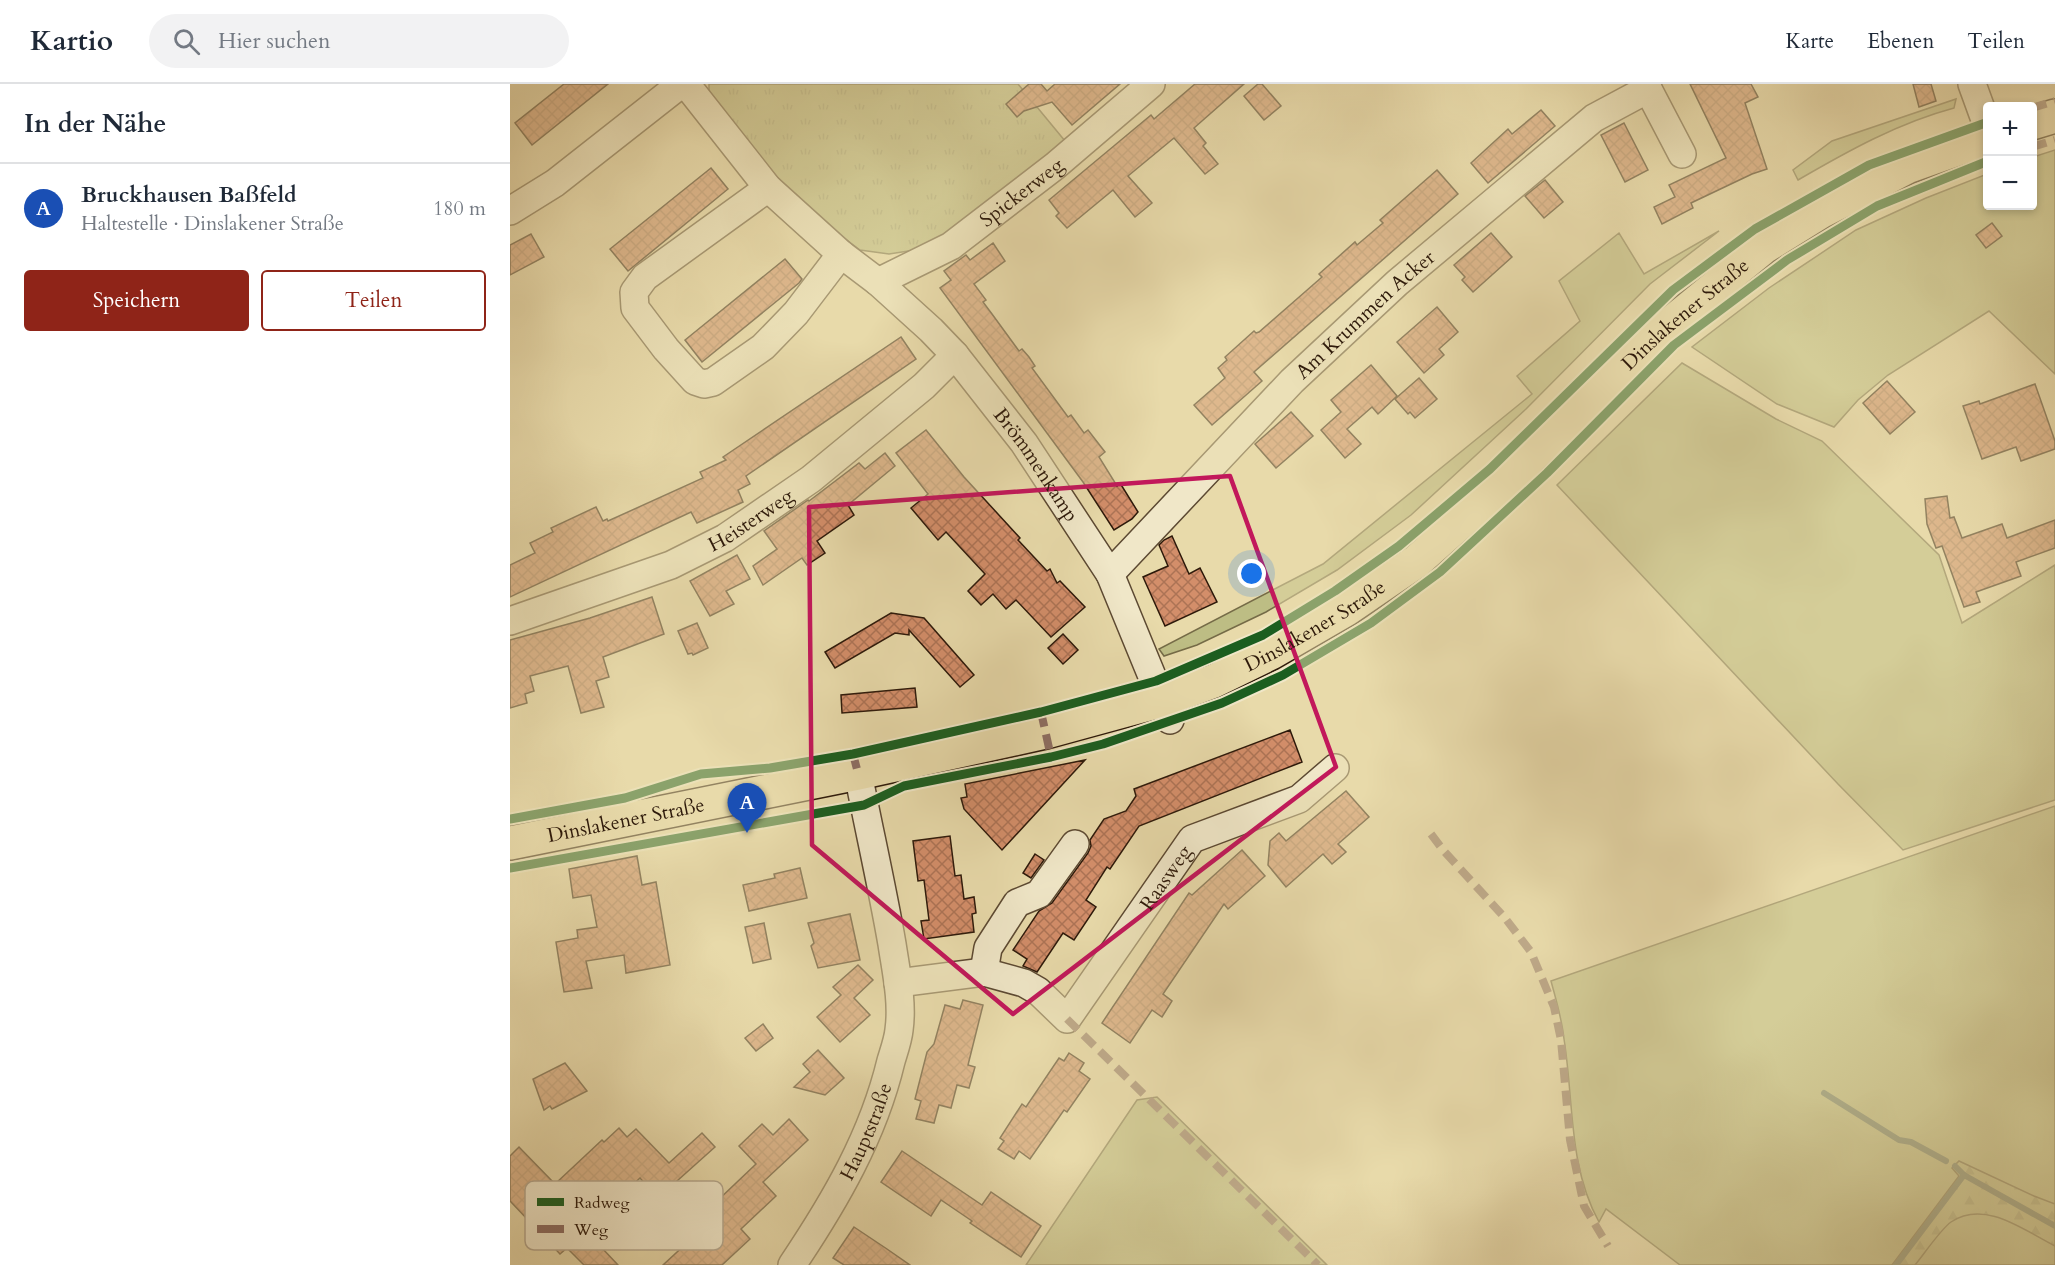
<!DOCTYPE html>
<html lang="de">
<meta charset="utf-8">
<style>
:root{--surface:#fff;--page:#f2f2f3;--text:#1f2937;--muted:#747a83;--line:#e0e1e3;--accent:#8f2418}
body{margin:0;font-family:Cardo,serif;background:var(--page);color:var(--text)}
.controls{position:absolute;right:18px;top:18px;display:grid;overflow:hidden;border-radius:6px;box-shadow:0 3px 9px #0003}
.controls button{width:54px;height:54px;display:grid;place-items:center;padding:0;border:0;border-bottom:2px solid var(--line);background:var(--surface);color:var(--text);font:30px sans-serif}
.you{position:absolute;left:742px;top:490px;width:21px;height:21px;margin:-15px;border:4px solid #fff;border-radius:50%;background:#1a73e8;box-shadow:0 0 0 9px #1a73e833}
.badge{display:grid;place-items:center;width:39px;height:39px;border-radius:50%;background:var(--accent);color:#fff;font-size:20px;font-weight:700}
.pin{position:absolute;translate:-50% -50px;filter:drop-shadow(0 2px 3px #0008)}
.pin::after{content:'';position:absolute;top:32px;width:21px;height:18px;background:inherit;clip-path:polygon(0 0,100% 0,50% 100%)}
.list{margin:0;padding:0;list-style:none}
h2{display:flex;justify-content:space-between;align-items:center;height:78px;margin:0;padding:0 24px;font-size:26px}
h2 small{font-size:20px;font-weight:400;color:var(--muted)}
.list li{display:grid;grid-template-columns:39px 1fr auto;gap:18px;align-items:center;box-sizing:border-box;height:90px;padding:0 24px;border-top:2px solid var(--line)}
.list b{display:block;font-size:22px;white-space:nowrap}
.list p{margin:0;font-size:20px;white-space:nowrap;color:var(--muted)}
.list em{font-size:20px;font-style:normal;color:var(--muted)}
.actions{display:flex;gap:12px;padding:18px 24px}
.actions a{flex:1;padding:14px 0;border:2px solid var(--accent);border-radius:6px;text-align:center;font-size:21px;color:var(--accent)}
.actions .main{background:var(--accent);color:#fff}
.icon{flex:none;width:33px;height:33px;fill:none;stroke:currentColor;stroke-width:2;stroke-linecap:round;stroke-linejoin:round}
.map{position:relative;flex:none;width:1545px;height:1181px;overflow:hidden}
header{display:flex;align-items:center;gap:36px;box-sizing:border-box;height:84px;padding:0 30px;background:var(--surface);border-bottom:2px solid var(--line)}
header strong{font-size:28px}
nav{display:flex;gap:33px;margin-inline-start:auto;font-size:21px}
.search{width:420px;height:54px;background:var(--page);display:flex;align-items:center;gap:15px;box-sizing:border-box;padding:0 21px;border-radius:33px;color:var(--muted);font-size:22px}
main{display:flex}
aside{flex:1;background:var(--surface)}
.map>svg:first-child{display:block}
.grass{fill:#bdbd84;stroke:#756b47;stroke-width:1.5}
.forest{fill:url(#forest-firs);stroke:#756b47;stroke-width:1.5}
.park{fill:url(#park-tufts);stroke:#756b47;stroke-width:1.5}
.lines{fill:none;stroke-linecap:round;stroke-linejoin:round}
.stream{stroke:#6d7a66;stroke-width:6}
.building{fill:url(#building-cross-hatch);stroke:#2d190a;stroke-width:1.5}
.minor-casing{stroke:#5c4932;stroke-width:30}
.major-casing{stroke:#2d190a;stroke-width:36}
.minor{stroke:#f0e7c8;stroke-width:27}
.major{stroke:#e8daaa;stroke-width:33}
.quiet{stroke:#8d6e63;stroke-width:8;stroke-dasharray:15 8;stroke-linecap:butt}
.cycleway-casing{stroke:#f0e7c8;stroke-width:13}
.cycleway{stroke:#1b5e20;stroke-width:9}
.marked{fill:none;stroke:#c2185b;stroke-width:4.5;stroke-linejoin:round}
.labels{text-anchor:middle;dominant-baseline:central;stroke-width:4.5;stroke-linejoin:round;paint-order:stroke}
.street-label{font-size:20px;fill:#2d190a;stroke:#f0e7c8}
.key{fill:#f0e7c8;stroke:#b6a98f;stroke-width:1.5}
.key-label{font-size:16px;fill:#2d190a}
</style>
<header>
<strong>Kartio</strong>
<div class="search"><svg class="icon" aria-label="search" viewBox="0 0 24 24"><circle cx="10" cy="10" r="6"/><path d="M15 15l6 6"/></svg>Hier suchen</div>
<nav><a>Karte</a><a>Ebenen</a><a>Teilen</a></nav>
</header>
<main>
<aside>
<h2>In der Nähe<small></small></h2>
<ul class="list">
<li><span class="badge" style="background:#1a4fb4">A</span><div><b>Bruckhausen Baßfeld</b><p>Haltestelle · Dinslakener Straße</p></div><em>180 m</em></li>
</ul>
<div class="actions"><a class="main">Speichern</a><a>Teilen</a></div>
</aside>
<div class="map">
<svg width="1545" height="1181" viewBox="0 0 1545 1181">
<defs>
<pattern id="forest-firs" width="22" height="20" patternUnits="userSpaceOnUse" patternTransform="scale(1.5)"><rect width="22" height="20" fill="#bdbd84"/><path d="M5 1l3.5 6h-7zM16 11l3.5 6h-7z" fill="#a3a271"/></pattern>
<pattern id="park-tufts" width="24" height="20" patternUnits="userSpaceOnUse" patternTransform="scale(1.5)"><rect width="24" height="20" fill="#bdbd84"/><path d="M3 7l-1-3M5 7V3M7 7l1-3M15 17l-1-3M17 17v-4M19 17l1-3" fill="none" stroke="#a3a271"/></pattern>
<pattern id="building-cross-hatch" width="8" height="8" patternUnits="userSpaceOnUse" patternTransform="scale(1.5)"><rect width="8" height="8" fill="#d38e6a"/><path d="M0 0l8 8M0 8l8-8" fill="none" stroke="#ac7355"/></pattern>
</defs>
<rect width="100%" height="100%" fill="#e8daaa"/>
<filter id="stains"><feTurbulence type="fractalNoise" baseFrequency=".00333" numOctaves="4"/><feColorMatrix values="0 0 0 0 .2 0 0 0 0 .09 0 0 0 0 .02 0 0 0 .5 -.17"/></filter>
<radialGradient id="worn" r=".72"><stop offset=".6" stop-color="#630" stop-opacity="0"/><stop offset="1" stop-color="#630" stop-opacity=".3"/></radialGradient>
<g class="grass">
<path d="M 1446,15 L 1444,24 C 1388,39 1338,67 1288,96 L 1283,86 L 1322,57 Z"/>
<path d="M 1545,66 L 1545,290 L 1479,227 L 1378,291 L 1348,316 L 1324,343 L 1267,320 L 1182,263 L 1259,204 L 1346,146 L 1416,114 L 1477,90 L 1478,122 L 1522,122 L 1523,73 Z"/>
<path d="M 1209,147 L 1140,200 L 1016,325 L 901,431 L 827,486 L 756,528 L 687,561 L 654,572 L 649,565 L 813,480 L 1022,310 L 1007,292 L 1070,237 L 1049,197 L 1109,149 L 1134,190 Z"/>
<path d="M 1172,279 L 1266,335 L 1312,357 L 1429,471 L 1452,539 L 1545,481 L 1545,716 L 1393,766 L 1328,700 L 1047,401 Z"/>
<path d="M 1545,722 L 1545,1181 L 1170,1181 L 1096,1125 L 1089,1138 C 1058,1082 1064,1017 1054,955 C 1052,935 1046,916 1041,897 Z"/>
<path d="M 647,1013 L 817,1181 L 516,1181 L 627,1016 Z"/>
</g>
<path class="forest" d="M 1449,1077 L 1524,1112 L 1545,1120 L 1545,1162 C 1515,1147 1475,1115 1441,1138 C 1431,1145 1414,1170 1405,1181 L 1382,1181 L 1449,1092 L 1442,1084 Z"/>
<path class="park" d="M 199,0 L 508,0 L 555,57 L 434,154 L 405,166 L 379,170 L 350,166 L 295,124 L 247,75 L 207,21 L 199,6 Z"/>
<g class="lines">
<g class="stream">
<path d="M 1314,1009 L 1389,1056 L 1401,1058 L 1436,1077"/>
<path d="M 1445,1082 L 1454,1091"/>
<path d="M 1386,1181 L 1454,1091 L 1545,1142"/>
</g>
</g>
<g class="building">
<path d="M 54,0 L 98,0 L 22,61 L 5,39 Z"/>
<path d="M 519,0 L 531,0 L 537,7 L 545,0 L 610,0 L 562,41 L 542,18 L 514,27 L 507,33 L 496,20 Z"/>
<path d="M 685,0 L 734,0 L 684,44 L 696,59 L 693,62 L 708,80 L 695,90 L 664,54 L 618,92 L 642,119 L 625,133 L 603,106 L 557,144 L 546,132 L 549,129 L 539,116 L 641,31 L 644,35 Z"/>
<path d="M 748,0 L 752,0 L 771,22 L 754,36 L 734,12 Z"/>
<path d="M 1180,0 L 1241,0 L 1248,13 L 1235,19 L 1257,85 L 1242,90 L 1181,119 L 1183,124 L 1152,140 L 1144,123 L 1165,113 L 1159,101 L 1216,74 Z"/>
<path d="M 1403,0 L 1421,0 L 1426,17 L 1409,23 Z"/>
<path d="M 1031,26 L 1045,42 L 978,99 L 961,79 L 998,45 L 1002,50 Z"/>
<path d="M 1114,39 L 1138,86 L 1115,98 L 1091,51 Z"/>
<path d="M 201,84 L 218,105 L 118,187 L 100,165 Z"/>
<path d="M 927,86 L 948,110 L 744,288 L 752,297 L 702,341 L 684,321 L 715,294 L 708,284 L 717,276 L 715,273 L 744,247 L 746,249 L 749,248 L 788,214 L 812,193 L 809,190 L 845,158 L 847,161 L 873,139 L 870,136 Z"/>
<path d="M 1035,96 L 1053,118 L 1034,134 L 1015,112 Z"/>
<path d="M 1482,139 L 1492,152 L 1476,164 L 1466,151 Z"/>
<path d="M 981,149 L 1002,173 L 963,208 L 952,196 L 955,193 L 944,181 Z"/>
<path d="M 21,150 L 34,173 L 0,191 L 0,161 Z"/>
<path d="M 483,159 L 495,177 L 464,200 L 476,216 L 473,218 L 482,230 L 509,267 L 512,265 L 519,273 L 525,282 L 522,284 L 558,333 L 561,331 L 574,349 L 578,346 L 595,368 L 589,373 L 607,402 L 610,399 L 628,428 L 622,435 L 604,446 L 573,398 L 430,204 L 441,196 L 434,187 L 456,171 L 460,176 Z"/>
<path d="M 275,175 L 292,195 L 289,199 L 192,278 L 175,256 Z"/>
<path d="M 927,223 L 948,248 L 929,265 L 934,271 L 914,289 L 887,258 Z"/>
<path d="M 391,253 L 406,275 L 236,392 L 240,400 L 228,406 L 233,418 L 187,439 L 181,428 L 0,513 L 0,481 L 25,469 L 20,459 L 43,448 L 41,444 L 86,423 L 93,437 L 97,435 L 98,437 L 193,394 L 190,388 L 216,376 L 213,373 Z"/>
<path d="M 861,281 L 887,312 L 868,330 L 862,323 L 837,345 L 851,360 L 835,374 L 811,346 L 831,328 L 821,316 Z"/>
<path d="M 909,294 L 927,315 L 905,334 L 900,328 L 898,330 L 885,315 Z"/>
<path d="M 1377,297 L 1405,328 L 1380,350 L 1353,319 Z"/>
<path d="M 1525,300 L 1545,357 L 1545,365 L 1511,377 L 1506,363 L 1472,375 L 1453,322 L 1469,317 L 1470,320 Z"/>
<path d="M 781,328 L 803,352 L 766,384 L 745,360 Z"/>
<path d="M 416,346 L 454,393 L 510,454 L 508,456 L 537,487 L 540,485 L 547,499 L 550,497 L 575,523 L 541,553 L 506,516 L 496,525 L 483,510 L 471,521 L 458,507 L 475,490 L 436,448 L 428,456 L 401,424 L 418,410 L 386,369 Z"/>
<path d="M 375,369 L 385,382 L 338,421 L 344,431 L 307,457 L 315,469 L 297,481 L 292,474 L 253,501 L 243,482 L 267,465 L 254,447 L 298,416 L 299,417 L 349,379 L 355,385 Z"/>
<path d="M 1437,412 L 1440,434 L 1444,433 L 1452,454 L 1492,440 L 1497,454 L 1545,436 L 1545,464 L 1506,478 L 1511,492 L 1466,508 L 1470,518 L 1454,523 L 1432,462 L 1426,464 L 1417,440 L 1415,415 Z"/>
<path d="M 662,452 L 679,490 L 690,484 L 707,518 L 655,542 L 633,493 L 658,482 L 649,461 L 654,456 Z"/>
<path d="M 227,471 L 240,495 L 216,507 L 224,520 L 200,532 L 180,497 Z"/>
<path d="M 142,513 L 154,550 L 93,573 L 99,593 L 86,597 L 94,623 L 71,629 L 58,582 L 20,592 L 24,607 L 15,610 L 17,619 L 0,624 L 0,556 L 80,534 Z"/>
<path d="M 381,529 L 414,534 L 464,591 L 450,603 L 399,546 L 399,551 L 385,549 L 325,584 L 315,568 Z"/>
<path d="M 187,539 L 198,564 L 183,571 L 182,569 L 178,570 L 168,547 Z"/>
<path d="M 553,550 L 568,566 L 553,580 L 538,564 Z"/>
<path d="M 405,604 L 407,623 L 332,629 L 331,611 Z"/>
<path d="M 780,646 L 792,678 L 629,742 L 600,785 L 597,783 L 576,816 L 586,823 L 564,856 L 553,849 L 527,888 L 513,882 L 517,875 L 503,866 L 529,827 L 542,819 L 578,769 L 581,762 L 580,756 L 594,735 L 616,727 L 626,712 L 624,705 Z"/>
<path d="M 575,676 L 492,766 L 454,725 L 451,714 L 457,713 L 455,700 Z"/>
<path d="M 836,707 L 859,733 L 828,760 L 836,768 L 822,780 L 813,770 L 776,803 L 758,781 L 760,757 L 769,749 L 776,757 Z"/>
<path d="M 440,752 L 445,792 L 451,791 L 454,815 L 464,813 L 466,829 L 462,830 L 464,848 L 414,855 L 411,837 L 419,836 L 414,796 L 408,797 L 403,757 Z"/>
<path d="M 732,766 L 755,792 L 718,825 L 714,820 L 653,910 L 662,917 L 652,933 L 642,926 L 620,959 L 592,939 L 679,809 L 682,811 Z"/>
<path d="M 525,770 L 534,776 L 521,794 L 513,789 Z"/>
<path d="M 127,772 L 132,801 L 146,798 L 160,881 L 116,889 L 114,871 L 76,877 L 82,904 L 54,908 L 46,858 L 68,854 L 67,846 L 87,843 L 81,811 L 63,814 L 59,785 Z"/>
<path d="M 290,784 L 297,814 L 239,827 L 233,801 L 265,794 L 264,790 Z"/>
<path d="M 340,830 L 350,876 L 308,884 L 301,862 L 304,859 L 298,839 Z"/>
<path d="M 254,839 L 261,875 L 243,879 L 235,843 Z"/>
<path d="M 348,881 L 363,896 L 344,914 L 360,931 L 330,958 L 307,933 L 331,911 L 323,903 Z"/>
<path d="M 453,916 L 473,921 L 458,981 L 465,983 L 459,1004 L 447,1001 L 441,1024 L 429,1021 L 424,1039 L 406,1035 L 411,1017 L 405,1015 L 417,968 L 424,960 L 435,921 L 450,925 Z"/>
<path d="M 253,940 L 263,954 L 246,967 L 235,954 Z"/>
<path d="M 308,966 L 334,994 L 315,1011 L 284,1003 L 300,988 L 293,980 Z"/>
<path d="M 559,969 L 574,979 L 569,987 L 580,995 L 557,1028 L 554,1026 L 520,1075 L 509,1067 L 504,1075 L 488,1065 L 494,1057 L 490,1054 L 512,1020 L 516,1023 L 549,974 L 554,977 Z"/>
<path d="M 55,979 L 77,1007 L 42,1025 L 40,1022 L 34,1026 L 23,995 Z"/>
<path d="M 279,1035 L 298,1056 L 253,1098 L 266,1112 L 231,1145 L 240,1155 L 212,1181 L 153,1181 L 192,1145 L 183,1136 L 204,1117 L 206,1118 L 246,1080 L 229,1062 L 252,1040 L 263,1051 Z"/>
<path d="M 109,1044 L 117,1053 L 126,1045 L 159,1079 L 192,1049 L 205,1063 L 148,1114 L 130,1094 L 75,1146 L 108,1181 L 74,1181 L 57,1164 L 50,1170 L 0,1117 L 0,1072 L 9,1063 L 45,1100 L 92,1056 L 94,1058 Z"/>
<path d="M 392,1067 L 472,1121 L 481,1108 L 531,1142 L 511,1173 L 460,1139 L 462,1137 L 431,1116 L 421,1132 L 371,1098 Z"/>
<path d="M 344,1143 L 377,1165 L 400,1181 L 334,1181 L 323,1174 Z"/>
</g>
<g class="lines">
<defs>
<g id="minor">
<path id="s1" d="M 176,0 L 258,104 L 331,170 L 368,198 L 421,246 L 445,271 L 514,359 L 600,490 L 660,636"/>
<path d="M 1462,0 L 1478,44"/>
<path d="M 1138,5 L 1172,70"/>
<path d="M 258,104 L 135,193 L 124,208 L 125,224 L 156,265 L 185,297 L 194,300 L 203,298 L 253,263 L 286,229 L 331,170"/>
<path d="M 0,127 L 45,99 L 171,0"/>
<path id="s2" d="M 368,198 L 441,162 L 545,82 L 641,0"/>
<path id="s3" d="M 600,490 L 782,297 L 887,199 L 1084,34 L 1138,5 L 1136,0"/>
<path id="s4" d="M 0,537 L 161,481 L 215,454 L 301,395 L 414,302 L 445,271"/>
<path d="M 474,888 L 478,864 L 507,819 L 529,810 L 565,760"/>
<path id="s5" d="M 388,899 L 474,888 L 514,899 L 528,907 L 557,935 L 682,755 L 789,715 L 825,684"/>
<path id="s6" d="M 282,1181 C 325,1117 363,1052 381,977 C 384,967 388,956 389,946 C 393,918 386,887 382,860 C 372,802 359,746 348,689"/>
</g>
<g id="major">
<path d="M 1522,39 L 1545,32"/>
<path id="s7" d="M 0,759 L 348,689 L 536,648 L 653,616 L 704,597 L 761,569 L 837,525 L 907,477 L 991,402 L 1149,249 L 1254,163 L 1312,127 L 1397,83 L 1478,54"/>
</g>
</defs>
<use href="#minor" class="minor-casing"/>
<use href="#major" class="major-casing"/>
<use href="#minor" class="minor"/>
<use href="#major" class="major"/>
<g class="quiet">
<path d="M 1522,24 L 1545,17"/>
<path d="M 1522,63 L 1545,56"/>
<path d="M 531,628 L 541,673"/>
<path d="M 343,670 L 348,689"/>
<path d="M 921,750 L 933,766 L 995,834 L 1021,868 L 1044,923 L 1051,956 L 1060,1056 L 1074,1122 L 1098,1162"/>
<path d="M 557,935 L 808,1181"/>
</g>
<defs>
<g id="cycleway">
<path d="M 0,735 L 115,714 L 191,690 L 260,684 L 343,670 L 531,628 L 646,597 L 753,551 L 825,507 L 889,462 L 980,385 L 1163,206 L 1245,145 L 1359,81 L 1478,38"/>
<path d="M 0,784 L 354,721 L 394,702 L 541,673 L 593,660 L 712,619 L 773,591 L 861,539 L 930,488 L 1037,389 L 1164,261 L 1277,176 L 1367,122 L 1478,77"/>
</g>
</defs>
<use href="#cycleway" class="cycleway-casing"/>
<use href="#cycleway" class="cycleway"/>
</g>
<path d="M0 0H1545V1181H0ZM 720,392 L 826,683 L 503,930 L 302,761 L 299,423 Z" fill="#e8daaa" fill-opacity=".55" fill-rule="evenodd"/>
<path class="marked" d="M 720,392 L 826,683 L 503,930 L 302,761 L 299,423 Z"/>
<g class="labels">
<g class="street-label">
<text stroke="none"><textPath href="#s2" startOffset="170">Spickerweg</textPath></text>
<text stroke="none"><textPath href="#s7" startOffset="1324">Dinslakener Straße</textPath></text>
<text stroke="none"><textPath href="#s3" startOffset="364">Am Krummen Acker</textPath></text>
<text stroke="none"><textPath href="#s1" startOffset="520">Brömmenkamp</textPath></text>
<text stroke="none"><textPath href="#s4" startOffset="262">Heisterweg</textPath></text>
<text stroke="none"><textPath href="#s7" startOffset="838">Dinslakener Straße</textPath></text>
<text stroke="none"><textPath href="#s7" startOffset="118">Dinslakener Straße</textPath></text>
<text stroke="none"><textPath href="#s5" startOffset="357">Raasweg</textPath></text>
<text stroke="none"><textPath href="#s6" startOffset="153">Hauptstraße</textPath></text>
</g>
</g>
<rect x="15" y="1097" width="198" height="69" rx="9" class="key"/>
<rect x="27" y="1114" width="27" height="8" fill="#1b5e20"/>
<rect x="27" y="1141" width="27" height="8" fill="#8d6e63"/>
<g class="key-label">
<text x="64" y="1124">Radweg</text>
<text x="64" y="1151">Weg</text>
</g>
<rect width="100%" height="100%" filter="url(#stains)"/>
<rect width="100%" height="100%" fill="url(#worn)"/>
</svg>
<div class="controls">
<button>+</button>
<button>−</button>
</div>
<div class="you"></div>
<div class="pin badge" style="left:237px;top:749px;background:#1a4fb4">A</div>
</div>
</main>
